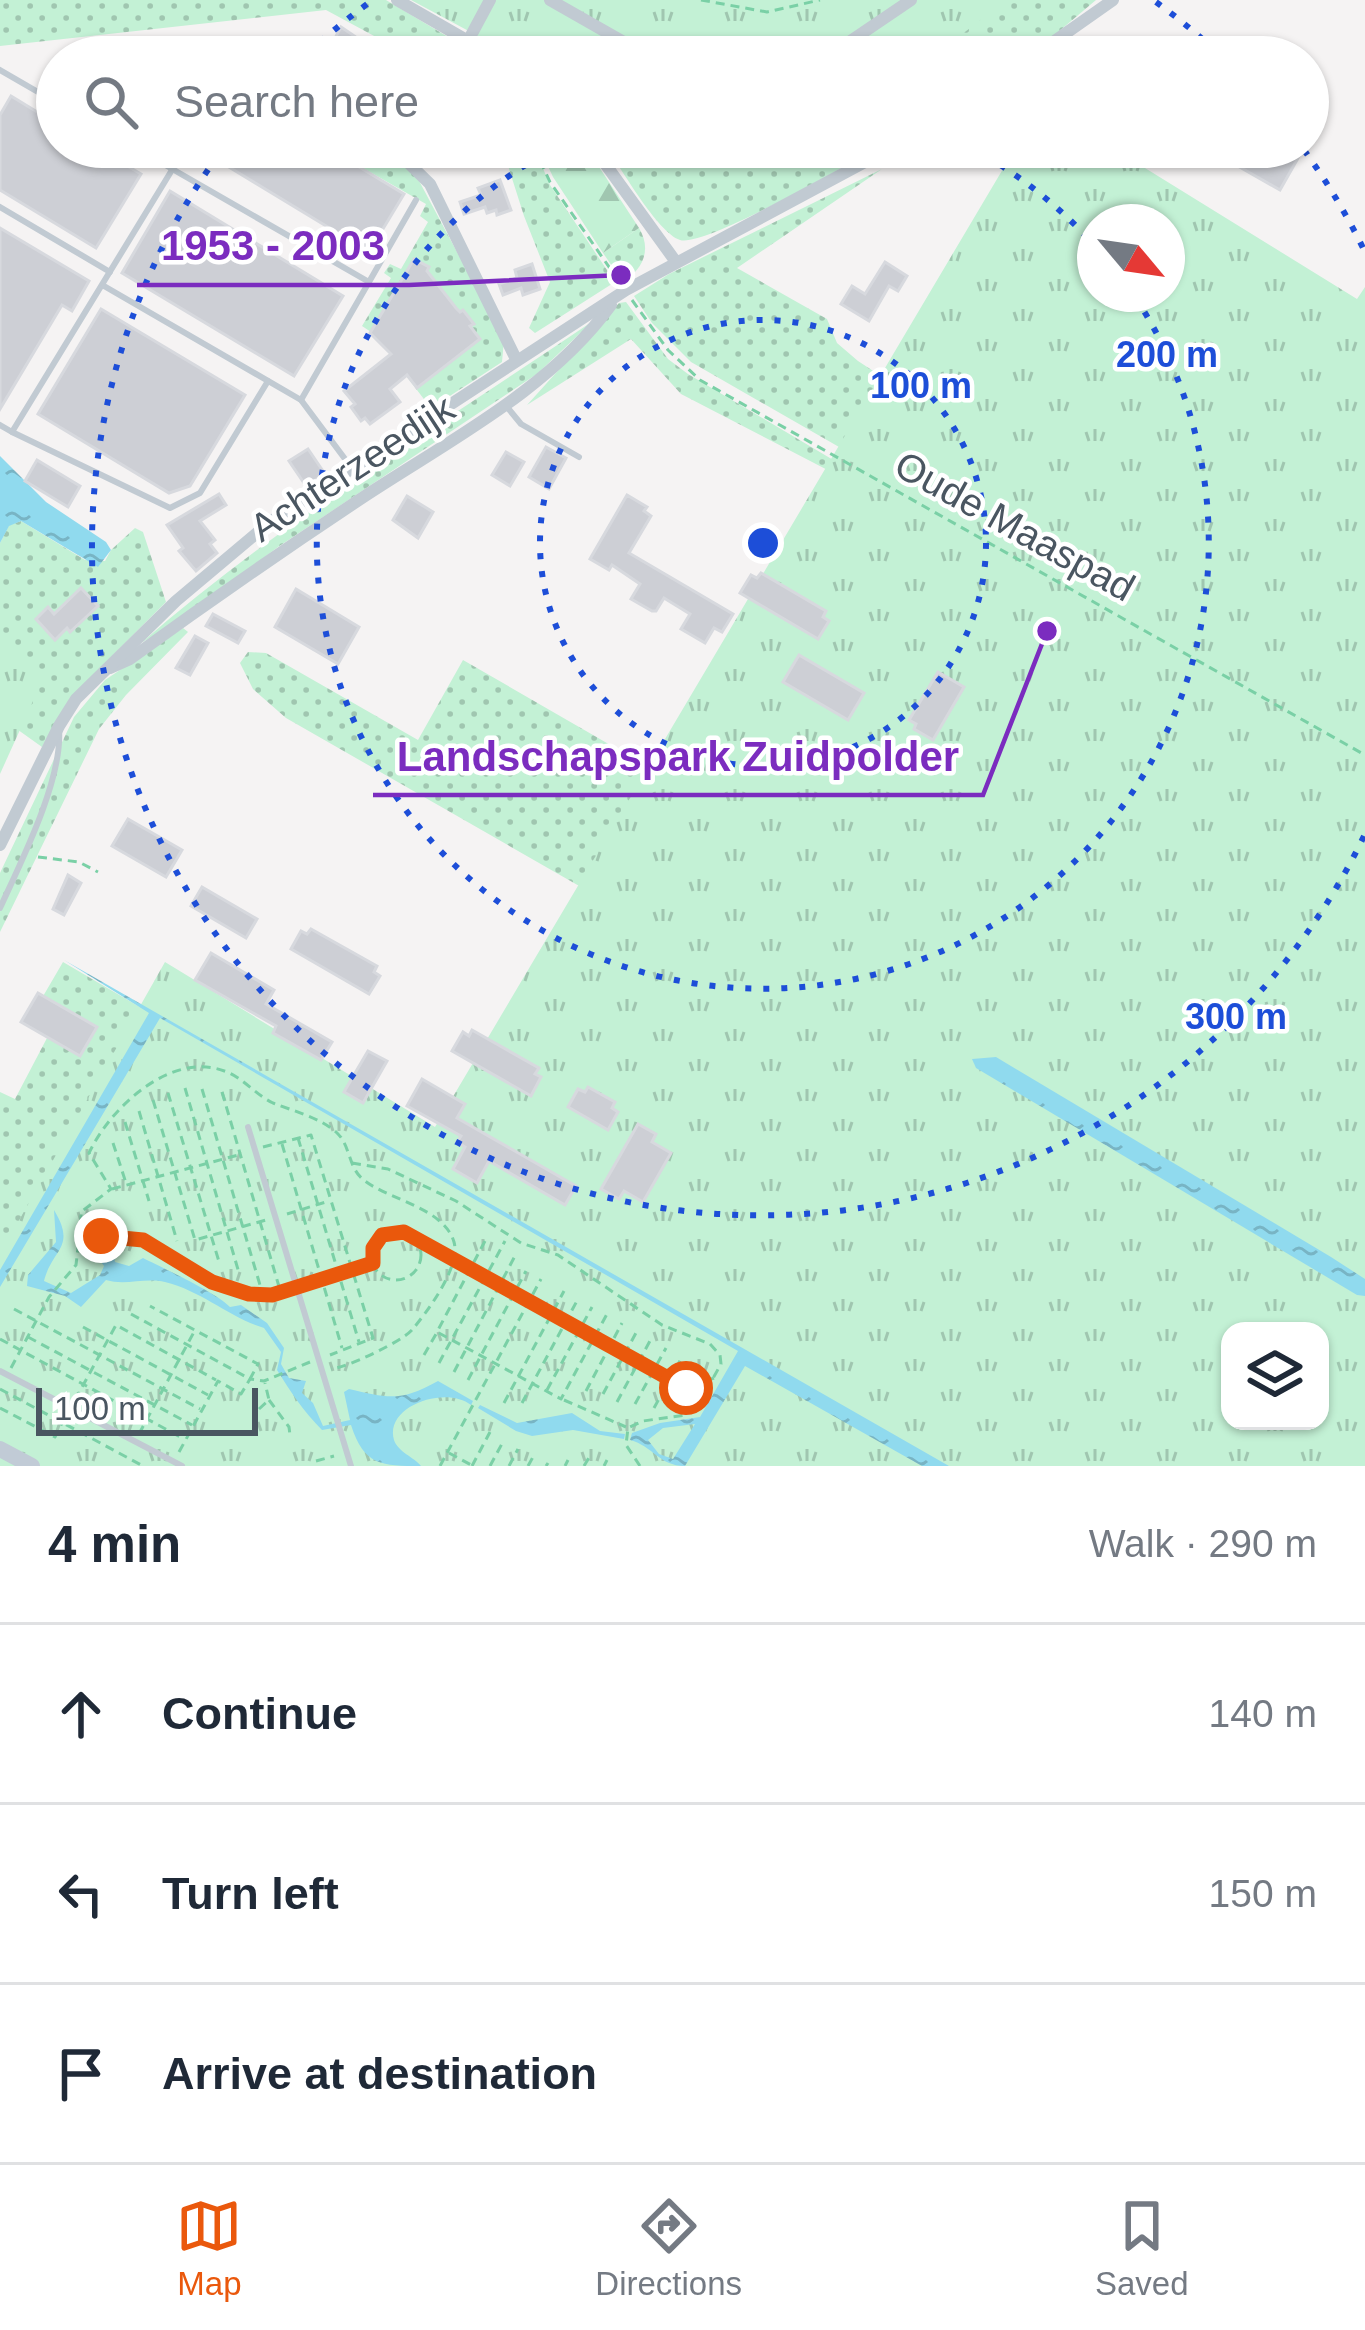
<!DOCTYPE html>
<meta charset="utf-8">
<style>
:root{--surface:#fff;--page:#f6f6f7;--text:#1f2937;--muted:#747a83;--line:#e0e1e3;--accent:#ea580c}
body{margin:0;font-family:Arial,sans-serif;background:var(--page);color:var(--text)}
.controls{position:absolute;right:36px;bottom:36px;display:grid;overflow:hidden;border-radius:24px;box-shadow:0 3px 9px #0004}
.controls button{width:108px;height:108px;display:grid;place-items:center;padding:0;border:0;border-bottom:3px solid var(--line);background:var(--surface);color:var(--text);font:60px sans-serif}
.compass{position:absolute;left:1077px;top:204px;width:108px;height:108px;border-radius:50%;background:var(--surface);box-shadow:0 3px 9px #0004;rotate:119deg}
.scale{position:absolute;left:36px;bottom:30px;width:222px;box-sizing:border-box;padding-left:12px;border:6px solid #4a5661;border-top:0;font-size:33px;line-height:42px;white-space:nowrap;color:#4a5661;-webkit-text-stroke:9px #fff;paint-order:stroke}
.stop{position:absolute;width:36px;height:36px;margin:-27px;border:9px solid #ea580c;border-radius:50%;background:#fff}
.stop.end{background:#ea580c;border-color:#fff;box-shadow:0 3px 12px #0008}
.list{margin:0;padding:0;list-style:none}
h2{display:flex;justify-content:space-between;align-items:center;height:156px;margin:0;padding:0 48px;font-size:51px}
h2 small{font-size:39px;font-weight:400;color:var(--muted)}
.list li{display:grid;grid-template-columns:78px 1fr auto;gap:36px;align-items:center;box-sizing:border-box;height:180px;padding:0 48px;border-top:3px solid var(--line)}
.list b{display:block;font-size:45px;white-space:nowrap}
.list em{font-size:39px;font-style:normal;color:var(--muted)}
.icon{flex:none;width:66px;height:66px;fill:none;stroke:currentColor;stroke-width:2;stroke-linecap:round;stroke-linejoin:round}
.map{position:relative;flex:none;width:1365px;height:1466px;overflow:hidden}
.search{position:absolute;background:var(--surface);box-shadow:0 3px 9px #0004;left:36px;right:36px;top:36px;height:132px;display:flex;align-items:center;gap:30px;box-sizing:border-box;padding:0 42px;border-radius:66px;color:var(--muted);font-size:45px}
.sheet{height:696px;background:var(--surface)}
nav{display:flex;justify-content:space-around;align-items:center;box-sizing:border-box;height:168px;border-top:3px solid var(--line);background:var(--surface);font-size:33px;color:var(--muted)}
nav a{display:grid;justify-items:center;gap:6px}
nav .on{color:var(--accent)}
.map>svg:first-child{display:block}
.grass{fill:url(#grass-dots)}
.forest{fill:url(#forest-firs)}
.park{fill:url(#park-tufts);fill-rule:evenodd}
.water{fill:url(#water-ripples);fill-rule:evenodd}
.building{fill:#cdcfd5;stroke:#d7d9de;stroke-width:3}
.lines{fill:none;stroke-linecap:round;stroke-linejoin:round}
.path{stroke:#7ad0a6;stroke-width:3;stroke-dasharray:9 6;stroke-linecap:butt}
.lane{stroke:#c1cad2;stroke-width:6}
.street{stroke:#c1cad2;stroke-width:12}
.secondary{stroke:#c1cbd6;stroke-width:16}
.route{stroke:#ea580c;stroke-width:15}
.ring{fill:none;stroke:#1d4ed8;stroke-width:6;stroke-dasharray:6 12}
.labels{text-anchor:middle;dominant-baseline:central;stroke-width:9;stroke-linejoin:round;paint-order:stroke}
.street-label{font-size:39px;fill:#4a5661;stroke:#fff}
.centre{fill:#1d4ed8;stroke:#fff;stroke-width:6}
.ring-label{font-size:36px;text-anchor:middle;font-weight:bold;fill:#1d4ed8;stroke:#fff;stroke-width:9;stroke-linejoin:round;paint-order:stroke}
.leader{fill:none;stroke:#7b2cbf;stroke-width:4.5}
.callout-dot{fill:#7b2cbf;stroke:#fff;stroke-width:4.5}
.callout-label{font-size:42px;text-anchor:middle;font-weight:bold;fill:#7b2cbf;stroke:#fff;stroke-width:9;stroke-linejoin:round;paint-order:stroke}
</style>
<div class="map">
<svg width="1365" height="1466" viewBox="0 0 1365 1466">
<defs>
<pattern id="grass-dots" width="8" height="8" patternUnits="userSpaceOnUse" patternTransform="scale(3)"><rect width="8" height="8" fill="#c3f1d5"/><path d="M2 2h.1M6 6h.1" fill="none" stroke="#a0c6b0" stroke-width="1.8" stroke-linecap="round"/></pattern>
<pattern id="forest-firs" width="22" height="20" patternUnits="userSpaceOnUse" patternTransform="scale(3)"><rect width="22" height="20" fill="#c3f1d5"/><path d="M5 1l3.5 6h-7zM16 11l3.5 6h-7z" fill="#a0c6b0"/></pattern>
<pattern id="park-tufts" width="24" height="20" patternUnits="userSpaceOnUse" patternTransform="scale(3)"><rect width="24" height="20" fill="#c3f1d5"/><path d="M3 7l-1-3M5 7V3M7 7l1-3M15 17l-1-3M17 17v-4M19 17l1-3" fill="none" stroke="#a0c6b0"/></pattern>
<pattern id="water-ripples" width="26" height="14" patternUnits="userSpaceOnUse" patternTransform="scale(3)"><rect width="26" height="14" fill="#90daee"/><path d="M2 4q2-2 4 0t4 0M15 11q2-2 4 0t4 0" fill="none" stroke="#78b4c4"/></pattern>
</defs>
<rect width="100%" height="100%" fill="#f5f3f3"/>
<g class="grass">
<path d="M 0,0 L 386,0 L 465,47 L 468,57 L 413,57 L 326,10 L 0,46 Z"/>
<path d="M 938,0 L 1096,0 L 1051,38 L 1019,57 L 853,57 Z"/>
<path d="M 326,147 L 383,147 L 417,177 L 504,340 L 502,362 L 436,405 L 430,407 L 374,334 L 362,326 L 391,278 L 384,273 L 390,264 L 401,269 L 428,222 L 420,216 L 426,204 Z"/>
<path d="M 502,147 L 534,147 L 550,185 L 615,282 L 535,333 L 529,328 L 550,282 L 524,216 Z"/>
<path d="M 606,147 L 878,147 C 849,164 704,248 680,240 C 657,232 622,169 606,147 Z"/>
<path d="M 882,169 L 737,268 L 827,319 L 837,343 L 858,361 L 1168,564 L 1365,749 L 691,362 L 652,323 L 634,296 L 669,274 Z"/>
<path d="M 639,228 C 652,250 643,269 623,282 L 603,253 Z"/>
<path d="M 626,302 L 668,359 L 688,374 L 862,477 L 920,518 L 681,394 L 631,339 L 527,405 L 619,303 Z"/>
<path d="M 593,321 L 537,374 L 278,547 L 176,623 L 141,643 C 281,521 440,425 593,321 Z"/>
<path d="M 21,521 L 85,560 L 105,561 L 111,550 L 135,528 L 143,532 L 166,602 L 70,698 L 42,747 L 0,717 L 0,543 L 9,525 Z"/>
<path d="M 183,628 L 188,632 L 126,695 L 99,729 L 0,932 L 0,873 L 74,717 L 105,680 Z"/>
<path d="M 248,652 L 266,653 L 418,740 L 463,660 L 671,780 L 1105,1187 L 286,718 L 253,689 L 240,663 Z"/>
<path d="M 63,962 L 150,1013 L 0,1270 L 0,1092 L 15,1099 L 47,1038 L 80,1056 L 95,1029 L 42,998 Z"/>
</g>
<path class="forest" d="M 539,147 L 586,147 L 639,228 L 603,253 L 553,177 Z"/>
<g class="park">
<path d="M 411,0 L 1007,0 L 932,57 L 517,57 Z"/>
<path d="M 685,147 L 768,147 L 727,170 Z"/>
<path d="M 1016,147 L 1111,147 L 1357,299 L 1365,287 L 1365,1466 L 0,1466 L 0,1254 L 165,962 L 435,1127 ZM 1095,222 L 1167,222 L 1167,294 L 1095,294 ZM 1230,1331 L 1320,1331 L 1320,1421 L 1230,1421 Z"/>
<path d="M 0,635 L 43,679 L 0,774 Z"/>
</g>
<g class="water">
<path d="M 0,456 L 46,502 L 106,542 L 111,550 L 98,567 L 21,521 L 9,526 L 0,543 Z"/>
<path d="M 64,960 L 949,1466 L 922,1466 L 745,1366 L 685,1466 C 659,1466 653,1446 630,1440 L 632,1433 L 660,1423 L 700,1417 L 738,1351 L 160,1018 L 0,1287 L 0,1270 L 149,1013 ZM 695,1424 L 673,1459 L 659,1454 L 648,1440 L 663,1428 Z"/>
<path d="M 996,1057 L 1331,1257 L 1365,1279 L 1365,1296 L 1357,1295 L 976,1068 L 972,1059 Z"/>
<path d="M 54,1210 C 77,1248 52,1249 44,1281 L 71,1293 L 100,1275 L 104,1266 L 92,1250 L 104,1242 L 105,1235 L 92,1219 L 97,1214 L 120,1221 L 109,1230 L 115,1262 L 129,1266 L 143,1258 C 165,1269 215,1292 230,1307 L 241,1305 L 267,1323 L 284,1348 L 281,1364 L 289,1378 L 306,1381 L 302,1393 L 313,1403 L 323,1426 L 350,1420 L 344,1392 L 349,1389 C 390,1399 402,1401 438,1381 L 473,1401 L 471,1405 C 446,1385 384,1406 394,1440 C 398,1452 414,1457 421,1466 C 382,1466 364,1466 351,1425 L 322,1430 C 304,1412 290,1391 277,1370 L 281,1352 L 264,1328 C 230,1318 202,1291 165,1282 C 145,1277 126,1286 106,1280 L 81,1307 L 65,1296 L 27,1286 L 28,1275 L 56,1242 Z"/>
<path d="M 480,1405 L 517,1423 L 572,1413 L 600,1431 L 625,1434 L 624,1439 L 573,1430 L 532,1436 L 516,1431 L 478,1408 Z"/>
</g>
<g class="building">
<path d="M 341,27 L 366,44 L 390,57 L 344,57 L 334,51 L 338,45 L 333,42 Z"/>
<path d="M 11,96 L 57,124 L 57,147 L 95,147 L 141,174 L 96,248 L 0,190 L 0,115 Z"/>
<path d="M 196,147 L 326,147 L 404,194 L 369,252 Z"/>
<path d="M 1228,147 L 1295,147 L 1302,151 L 1280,190 L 1222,157 Z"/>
<path d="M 500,180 L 511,210 L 497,215 L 496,210 L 487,213 L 485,207 L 464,214 L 460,202 L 481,195 L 478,188 Z"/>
<path d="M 170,191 L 343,296 L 294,376 L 122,273 Z"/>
<path d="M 0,228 L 89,281 L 72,311 L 62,305 L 0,409 Z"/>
<path d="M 414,259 L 429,267 L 427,271 L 456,308 L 460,312 L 463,310 L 474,324 L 470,326 L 480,339 L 417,388 L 407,375 L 390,389 L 400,402 L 370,424 L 365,418 L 361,421 L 351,407 L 355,404 L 344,391 L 391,354 L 370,333 Z"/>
<path d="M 885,262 L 907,276 L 898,291 L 889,286 L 869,321 L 841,304 L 852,286 L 865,294 Z"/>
<path d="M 532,264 L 540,289 L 523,295 L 521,288 L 503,295 L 499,284 L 517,278 L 515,270 Z"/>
<path d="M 101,309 L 245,395 L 190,486 L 169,493 L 38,414 Z"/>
<path d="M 546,447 L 566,458 L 549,489 L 529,477 Z"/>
<path d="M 308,449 L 325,474 L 306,486 L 289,461 Z"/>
<path d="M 506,452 L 524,462 L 510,486 L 492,475 Z"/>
<path d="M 37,460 L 80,486 L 68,507 L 25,481 Z"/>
<path d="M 219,494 L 226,505 L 200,521 L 215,540 L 210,544 L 217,553 L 196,571 L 179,551 L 183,548 L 167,525 Z"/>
<path d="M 627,495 L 647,507 L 644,511 L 651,516 L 629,553 L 733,614 L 722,632 L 714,628 L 705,643 L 681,629 L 690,614 L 664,598 L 656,611 L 652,611 L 631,599 L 640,584 L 612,565 L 609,570 L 590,559 Z"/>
<path d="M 407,496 L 433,512 L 418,538 L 393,520 Z"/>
<path d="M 761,573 L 826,611 L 823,617 L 829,621 L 818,639 L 740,593 L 751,575 L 757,578 Z"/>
<path d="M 81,588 L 98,606 L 70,632 L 67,628 L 55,640 L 36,619 L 48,607 L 54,614 Z"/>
<path d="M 296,589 L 359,627 L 338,664 L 275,627 Z"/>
<path d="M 213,614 L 245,631 L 238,643 L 206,626 Z"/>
<path d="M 195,636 L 208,643 L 190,675 L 176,668 Z"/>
<path d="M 799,655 L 864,693 L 848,720 L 783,682 Z"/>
<path d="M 938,672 L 964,687 L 933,740 L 914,729 L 916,724 L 909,720 Z"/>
<path d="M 128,819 L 182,850 L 166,877 L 112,846 Z"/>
<path d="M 68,875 L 81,883 L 64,915 L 53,909 Z"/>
<path d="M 202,887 L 257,919 L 246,938 L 191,906 Z"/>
<path d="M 311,929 L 377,966 L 374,972 L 380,976 L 369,994 L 291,949 L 301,931 L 307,934 Z"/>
<path d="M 211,953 L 274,990 L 266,1004 L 332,1042 L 321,1060 L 273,1033 L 276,1026 L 195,980 Z"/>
<path d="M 38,993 L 97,1027 L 80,1056 L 21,1022 Z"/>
<path d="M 472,1030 L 539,1068 L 535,1074 L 541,1077 L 531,1096 L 452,1051 L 463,1032 L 469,1036 Z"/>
<path d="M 368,1051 L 387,1061 L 363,1103 L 344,1092 Z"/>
<path d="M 422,1079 L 465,1104 L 457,1118 L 576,1186 L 565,1205 L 489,1161 L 477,1183 L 453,1169 L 465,1147 L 457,1142 L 461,1136 L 407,1106 Z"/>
<path d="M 588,1087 L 615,1102 L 612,1108 L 618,1112 L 608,1130 L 568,1107 L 578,1089 L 585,1092 Z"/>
<path d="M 638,1124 L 656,1134 L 652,1142 L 671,1153 L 643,1202 L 624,1191 L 619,1199 L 601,1189 Z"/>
</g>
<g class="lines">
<g class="path">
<path d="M 701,0 L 767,12 L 820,0"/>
<path d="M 534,147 L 550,182 L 616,277"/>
<path d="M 632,300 L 668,350 L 700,380 L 1365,755"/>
<path d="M 38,857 L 79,862 L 98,872"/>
<path d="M 185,1088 L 239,1273"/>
<path d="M 202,1089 L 260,1285"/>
<path d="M 222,1092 L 280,1290"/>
<path d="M 168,1093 L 220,1265"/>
<path d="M 153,1100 L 195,1240 L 266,1220"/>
<path d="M 139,1111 L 177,1241"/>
<path d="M 125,1122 L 149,1201"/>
<path d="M 298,1138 L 359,1342"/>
<path d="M 113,1143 L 126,1183"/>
<path d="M 282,1144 L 342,1348"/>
<path d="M 263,1147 L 311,1135 L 373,1338 L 330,1355"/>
<path d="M 352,1163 L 388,1169 L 456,1201 L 521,1243 L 558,1255 L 662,1325 L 710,1344 L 720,1355 L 721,1364 L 698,1405 L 686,1415 L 643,1421 L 628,1428 L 626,1445 L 640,1466"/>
<path d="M 112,1189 L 242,1154"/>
<path d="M 287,1214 L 329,1201"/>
<circle cx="396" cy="1255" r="25"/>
<path d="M 416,1241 L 685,1389 L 714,1378"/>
<path d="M 485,1241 L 437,1332 L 561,1399 L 607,1314"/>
<path d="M 305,1283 L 373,1263"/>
<path d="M 285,1290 C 248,1305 200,1279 169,1259 C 162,1254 154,1246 146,1242 C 126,1233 102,1238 81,1229 L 81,1212 L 111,1189 L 89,1153 C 110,1108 172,1049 227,1072 C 244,1079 256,1095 273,1103 C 293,1111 322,1118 338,1134 C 351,1147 348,1169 365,1181 C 390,1200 444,1208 454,1242 C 461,1267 427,1312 412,1330 C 401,1342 346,1368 331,1369"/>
<path d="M 14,1309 L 200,1409"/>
<path d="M 131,1314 L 250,1379 L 258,1364 L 150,1306"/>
<path d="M 83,1327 L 208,1395"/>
<path d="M 28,1337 L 192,1425"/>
<path d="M 0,1339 L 184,1439"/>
<path d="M 424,1355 L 436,1334"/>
<path d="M 439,1363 L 505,1241"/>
<path d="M 11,1368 L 49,1297 L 76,1265 L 80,1231"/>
<path d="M 454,1372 L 516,1254"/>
<path d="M 468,1380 L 526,1271"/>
<path d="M 0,1389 L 143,1466"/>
<path d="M 547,1390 L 592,1307"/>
<path d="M 586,1391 L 622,1323"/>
<path d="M 603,1394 L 637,1331"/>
<path d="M 75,1400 L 116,1325 L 216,1380"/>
<path d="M 269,1400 L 289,1427 L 290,1435"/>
<path d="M 564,1400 L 626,1427"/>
<path d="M 617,1402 L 651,1339"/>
<path d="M 675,1402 L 696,1365"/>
<path d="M 504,1403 L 564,1291"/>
<path d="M 522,1403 L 578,1299"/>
<path d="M 635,1404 L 666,1348"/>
<path d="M 0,1408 L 55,1437 L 64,1419"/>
<path d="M 654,1408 L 682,1357"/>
<path d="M 259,1409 L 269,1400 L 265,1383"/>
<path d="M 139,1434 L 194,1332"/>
<path d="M 179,1452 L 218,1381 L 241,1394 L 250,1379 L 264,1381 L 310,1362"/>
<path d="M 449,1453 L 473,1466"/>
<path d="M 316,1461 L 334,1456"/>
<path d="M 440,1466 L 541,1279"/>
<path d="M 472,1466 L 490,1432"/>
<path d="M 490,1466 L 504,1440"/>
<path d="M 509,1466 L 518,1449"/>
<path d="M 528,1466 L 533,1457"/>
<path d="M 546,1466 L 548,1463"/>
<path d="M 565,1466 L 568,1460"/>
<path d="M 584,1466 L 590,1456"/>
<path d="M 604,1466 L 607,1460"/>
</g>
<g class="lane">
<path d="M 0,70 L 57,103"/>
<path d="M 134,147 L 369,282 L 301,400"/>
<path d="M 186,147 L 12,432 L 170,508 L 200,493 L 268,381"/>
<path d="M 0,207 L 110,272"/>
<path d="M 369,282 L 416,200"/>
<path d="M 104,286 L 301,400 L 351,467"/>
<path d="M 507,407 L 521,424 L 579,457"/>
<path d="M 0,425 L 12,432"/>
<path d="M 0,908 C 21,862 63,779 59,729"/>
<path d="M 248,1127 L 351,1466"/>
<path d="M 0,1371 L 182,1466"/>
</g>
<g class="street">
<path d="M 397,0 L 496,57"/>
<path d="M 550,0 L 650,57"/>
<path d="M 468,41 L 490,0"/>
<path d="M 827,57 L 911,0"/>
<path d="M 1032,57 L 1113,0"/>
<path d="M 392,147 L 430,184 L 516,359"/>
<path d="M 593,147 L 676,262"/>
<path d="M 110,668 L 130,659 C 207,603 285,549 365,496 C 450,440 550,389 611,305"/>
<path d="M 0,845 L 59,726 L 76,699 L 176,601 L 270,522 L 626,290 L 893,147"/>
</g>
<path class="secondary" d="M 0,1449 L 32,1466"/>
</g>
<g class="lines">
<path class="route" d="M 101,1236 L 143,1240 L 212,1282 L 249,1294 L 272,1295 L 373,1263 L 373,1248 L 382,1235 L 404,1232 L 686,1388"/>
</g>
<g class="ring">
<circle cx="763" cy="543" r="223"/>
<path d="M969 147A446 446 0 0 1 1094 245M1135 297A446 446 0 1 1 557 147"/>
<path d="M1364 836A669 669 0 1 1 222 150M307 54A669 669 0 0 1 370 2M1156 2A669 669 0 0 1 1219 54M1304 150A669 669 0 0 1 1364 250"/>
</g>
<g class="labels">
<g class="street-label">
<text transform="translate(352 468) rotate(-33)">Achterzeedijk</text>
<text transform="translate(1015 526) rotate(29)">Oude Maaspad</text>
</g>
</g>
<circle cx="763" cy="543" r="18" class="centre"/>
<g class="ring-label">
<text x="1167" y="367">200 m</text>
<text x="921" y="398">100 m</text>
<text x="1236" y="1029">300 m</text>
</g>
<path class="leader" d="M621 275L409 285H137M1047 631L983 795H373"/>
<g class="callout-dot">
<circle cx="621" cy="275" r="12"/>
<circle cx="1047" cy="631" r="12"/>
</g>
<g class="callout-label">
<text x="273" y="260">1953 - 2003</text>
<text x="678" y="771">Landschapspark Zuidpolder</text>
</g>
</svg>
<div class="controls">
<button><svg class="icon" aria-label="layers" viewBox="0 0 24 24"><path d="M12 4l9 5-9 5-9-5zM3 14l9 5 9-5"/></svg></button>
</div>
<svg class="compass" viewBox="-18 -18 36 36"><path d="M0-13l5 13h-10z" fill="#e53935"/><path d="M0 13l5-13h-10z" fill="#747a83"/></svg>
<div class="scale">100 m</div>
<div class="stop" style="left:686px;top:1388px"></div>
<div class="stop end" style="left:101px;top:1236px"></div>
<div class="search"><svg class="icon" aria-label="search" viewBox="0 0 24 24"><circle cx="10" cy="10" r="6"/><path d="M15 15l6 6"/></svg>Search here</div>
</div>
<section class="sheet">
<h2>4 min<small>Walk · 290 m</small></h2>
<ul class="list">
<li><svg class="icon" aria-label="ahead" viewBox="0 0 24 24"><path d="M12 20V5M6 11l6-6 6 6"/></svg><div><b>Continue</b></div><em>140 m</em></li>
<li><svg class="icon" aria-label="left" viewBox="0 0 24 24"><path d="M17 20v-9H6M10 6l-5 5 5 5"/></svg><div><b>Turn left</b></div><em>150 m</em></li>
<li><svg class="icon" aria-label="arrive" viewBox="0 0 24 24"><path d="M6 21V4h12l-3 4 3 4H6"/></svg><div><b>Arrive at destination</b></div></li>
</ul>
</section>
<nav>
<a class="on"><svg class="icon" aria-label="map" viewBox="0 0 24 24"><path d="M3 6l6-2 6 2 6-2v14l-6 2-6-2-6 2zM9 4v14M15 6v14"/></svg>Map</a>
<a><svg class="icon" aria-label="directions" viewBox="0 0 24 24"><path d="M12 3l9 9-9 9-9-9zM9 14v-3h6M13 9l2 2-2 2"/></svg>Directions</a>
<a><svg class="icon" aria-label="saved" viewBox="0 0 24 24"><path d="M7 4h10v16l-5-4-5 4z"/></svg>Saved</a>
</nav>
